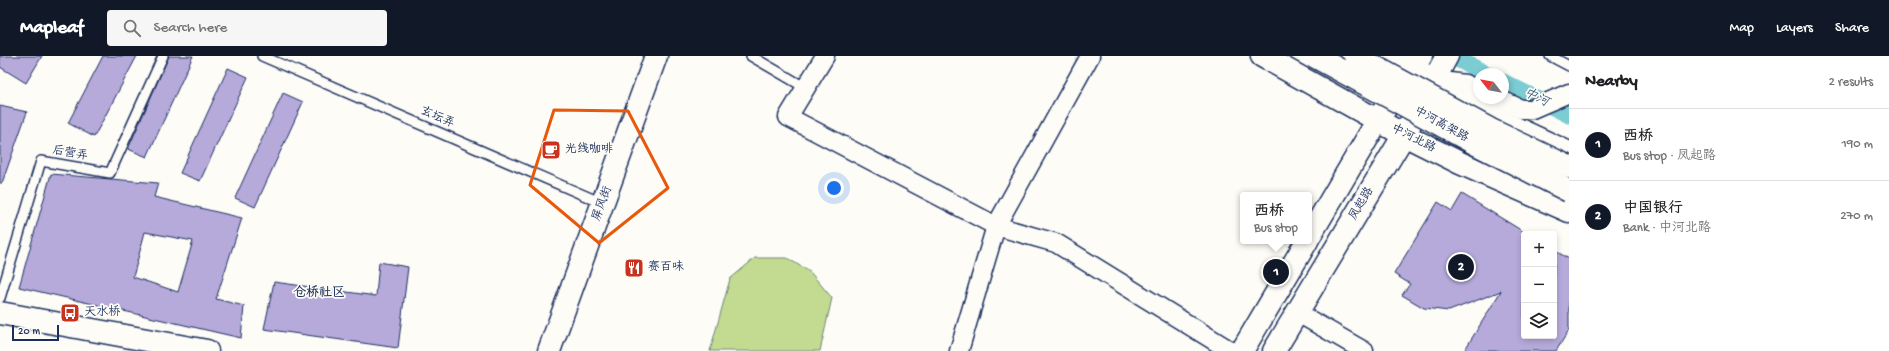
<!DOCTYPE html>
<meta charset="utf-8">
<style>
:root{--surface:#fff;--page:#f6f6f6;--text:#202124;--muted:#757577;--line:#e0e0e0;--accent:#111827}
body{margin:0;font-family:"Gochi Hand","LXGW WenKai TC",sans-serif;background:var(--page);color:var(--text)}
.controls{position:absolute;right:12px;bottom:12px;display:grid;overflow:hidden;border-radius:4px;box-shadow:0 2px 6px #0003}
.controls button{width:36px;height:36px;display:grid;place-items:center;padding:0;border:0;border-bottom:1px solid var(--line);background:var(--surface);color:var(--text);font:20px sans-serif}
.compass{position:absolute;left:1473px;top:12px;width:36px;height:36px;border-radius:50%;background:var(--surface);box-shadow:0 2px 6px #0003;rotate:301deg}
.scale{position:absolute;left:12px;bottom:10px;width:47px;box-sizing:border-box;padding-left:4px;border:2px solid #1b2f5e;border-top:0;font-size:11px;line-height:14px;white-space:nowrap;color:#1b2f5e;-webkit-text-stroke:3px #fdfcf7;paint-order:stroke}
.you{position:absolute;left:834px;top:132px;width:14px;height:14px;margin:-10px;border:3px solid #fff;border-radius:50%;background:#1a73e8;box-shadow:0 0 0 6px #1a73e833}
.badge{display:grid;place-items:center;width:26px;height:26px;border-radius:50%;background:var(--accent);color:#fff;font-size:13px;font-weight:700}
.pin{position:absolute;translate:-50% -50%;border:2px solid #fff;box-shadow:0 1px 4px #0006}
.popup{position:absolute;left:1240px;top:136px;width:72px;height:52px;box-sizing:border-box;display:grid;place-content:center;border-radius:4px;background:var(--surface);filter:drop-shadow(0 1px 3px #0005);font-size:13px;white-space:nowrap;color:var(--muted)}
.popup b{font-size:15px;color:var(--text)}
.popup::after{content:'';position:absolute;left:50%;top:100%;margin-left:-8px;border:8px solid transparent;border-top-color:var(--surface)}
.list{margin:0;padding:0;list-style:none}
h2{display:flex;justify-content:space-between;align-items:center;height:52px;margin:0;padding:0 16px;font-size:17px}
h2 small{font-size:13px;font-weight:400;color:var(--muted)}
.list li{display:grid;grid-template-columns:26px 1fr auto;gap:12px;align-items:center;box-sizing:border-box;height:72px;padding:0 16px;border-top:1px solid var(--line)}
.list b{display:block;font-size:15px;white-space:nowrap}
.list p{margin:0;font-size:13px;white-space:nowrap;color:var(--muted)}
.list em{font-size:13px;font-style:normal;color:var(--muted)}
.icon{flex:none;width:22px;height:22px;fill:none;stroke:currentColor;stroke-width:2;stroke-linecap:round;stroke-linejoin:round}
.map{position:relative;flex:none;width:1569px;height:295px;overflow:hidden}
header{display:flex;align-items:center;gap:24px;box-sizing:border-box;height:56px;padding:0 20px;background:var(--accent);color:#fff}
header strong{font-size:19px}
nav{display:flex;gap:22px;margin-inline-start:auto;font-size:14px}
.search{width:280px;height:36px;background:var(--page);display:flex;align-items:center;gap:10px;box-sizing:border-box;padding:0 14px;border-radius:4px;color:var(--muted);font-size:15px}
main{display:flex}
aside{flex:1;background:var(--surface)}
.map>svg:first-child{display:block}
.park{fill:#c2db91;stroke:#6e8578}
.lines{fill:none;stroke-linecap:round;stroke-linejoin:round}
.canal{stroke:#7bccd3;stroke-width:17}
.building{fill:#b6aadb;stroke:#1b2f5e;fill-rule:evenodd}
.lane-casing{stroke:#1b2f5e;stroke-width:12}
.street-casing{stroke:#1b2f5e;stroke-width:21}
.secondary-casing{stroke:#1b2f5e;stroke-width:25}
.primary-casing{stroke:#1b2f5e;stroke-width:25}
.lane{stroke:#fdfcf7;stroke-width:9}
.street{stroke:#fdfcf7;stroke-width:18}
.secondary{stroke:#fdfcf7;stroke-width:22}
.primary{stroke:#fdfcf7;stroke-width:22}
.highway-bridge-casing{stroke:#1b2f5e;stroke-width:25;stroke-linecap:butt}
.highway-bridge{stroke:#fdfcf7;stroke-width:22}
.marked{fill:none;stroke:#e8590c;stroke-width:3;stroke-linejoin:round}
.labels{text-anchor:middle;dominant-baseline:central;stroke-width:3.5;stroke-linejoin:round;paint-order:stroke}
.street-label{font-size:12px;fill:#1b2f5e;stroke:#fdfcf7}
.poi-label{font-size:12px;fill:#1b2f5e;stroke:#fdfcf7;text-anchor:start}
.water-label{font-size:13px;font-style:italic;fill:#385e81;stroke:#fdfcf7}
.neighbourhood-label{font-size:13px;font-weight:bold;fill:#1b2f5e;stroke:#fdfcf7}
</style>
<header>
<strong>Mapleaf</strong>
<div class="search"><svg class="icon" aria-label="search" viewBox="0 0 24 24"><circle cx="10" cy="10" r="6"/><path d="M15 15l6 6"/></svg>Search here</div>
<nav><a>Map</a><a>Layers</a><a>Share</a></nav>
</header>
<main>
<div class="map">
<svg width="1569" height="295" viewBox="0 0 1569 295">
<rect width="100%" height="100%" fill="#fdfcf7"/>
<filter id="ink" filterUnits="userSpaceOnUse"><feTurbulence type="fractalNoise" baseFrequency=".025" numOctaves="2"/><feDisplacementMap in="SourceGraphic" scale="8" xChannelSelector="R" yChannelSelector="G"/><feConvolveMatrix kernelMatrix="1 2 1 2 8 2 1 2 1" color-interpolation-filters="sRGB"/></filter>
<g filter="url(#ink)">
<path class="park" d="M 755,202 L 787,202 L 810,216 L 832,242 L 820,295 L 710,295 L 730,223 Z"/>
<g class="lines">
<g class="canal">
<path d="M 1451,0 L 1487,18"/>
<path d="M 1503,26 L 1569,59"/>
</g>
</g>
<g class="building">
<path d="M 0,0 L 42,0 L 26,27 L 0,11 Z"/>
<path d="M 103,0 L 137,0 L 94,81 L 68,67 Z"/>
<path d="M 169,0 L 193,0 L 147,101 L 128,93 Z"/>
<path d="M 228,12 L 248,21 L 200,125 L 180,117 Z"/>
<path d="M 283,37 L 303,46 L 255,151 L 235,142 Z"/>
<path d="M 0,50 L 27,56 L 2,127 L 0,127 Z"/>
<path d="M 51,118 L 158,127 L 154,141 L 242,162 L 216,243 L 244,250 L 241,282 L 19,231 ZM 145,176 L 193,185 L 178,236 L 133,221 Z"/>
<path d="M 1462,138 L 1524,176 L 1524,280 L 1554,280 L 1554,194 L 1569,203 L 1569,274 L 1556,295 L 1464,295 L 1501,235 L 1449,255 L 1424,252 L 1402,239 L 1410,228 L 1394,218 L 1438,146 L 1452,155 Z"/>
<path d="M 379,206 L 408,211 L 398,292 L 264,273 L 274,226 L 376,240 Z"/>
</g>
<g class="lines">
<defs>
<g id="lane">
<path d="M 262,0 L 602,147"/>
<path d="M 751,0 L 806,32"/>
<path d="M 1550,0 L 1569,10"/>
<path d="M 0,242 L 41,105 L 110,117 L 163,0"/>
</g>
<g id="street">
<path d="M 825,0 L 788,61 L 996,170 L 1056,187 L 1231,295"/>
<path d="M 1435,24 L 1465,28 L 1479,34"/>
<path d="M 1497,42 L 1521,53 L 1532,53 L 1569,37"/>
<path d="M 1298,257 L 1364,295"/>
<path d="M 959,295 L 996,170 L 1090,0"/>
</g>
<g id="secondary">
<path d="M 1309,181 L 1378,64 L 1411,11 L 1421,0"/>
<path d="M 0,257 L 207,295"/>
<path d="M 549,295 L 656,0"/>
<path d="M 1242,295 L 1307,185"/>
<path d="M 1274,295 L 1404,79 L 1447,0"/>
</g>
<g id="primary">
<path d="M 1262,0 L 1404,79 L 1460,107 L 1569,155"/>
<path d="M 1389,0 L 1433,23 L 1494,62 L 1569,97"/>
</g>
</defs>
<use href="#lane" class="lane-casing"/>
<use href="#street" class="street-casing"/>
<use href="#secondary" class="secondary-casing"/>
<use href="#primary" class="primary-casing"/>
<use href="#lane" class="lane"/>
<use href="#street" class="street"/>
<use href="#secondary" class="secondary"/>
<use href="#primary" class="primary"/>
<defs>
<g id="highway-bridge">
<path d="M 1314,0 L 1478,89 L 1569,135"/>
<path d="M 1355,0 L 1491,74 L 1569,111"/>
</g>
</defs>
<use href="#highway-bridge" class="highway-bridge-casing"/>
<use href="#highway-bridge" class="highway-bridge"/>
</g>
</g>
<path class="marked" d="M 554,54 L 628,55 L 668,132 L 599,187 L 530,129 Z"/>
<defs>
<symbol id="cafe-square" viewBox="-11 -11 22 22"><rect x="-9" y="-9" width="18" height="18" rx="4" fill="#c8321e" stroke="#fdfcf7"/><path d="M-5.5-4.5H6V0H3Q3 3.5 0 3.5H-2.5Q-5.5 3.5-5.5 0ZM3-3.2v2h1.7v-2ZM-6 4.5H4V6H-6Z" fill="#fff"/></symbol>
<symbol id="restaurant-square" viewBox="-11 -11 22 22"><rect x="-9" y="-9" width="18" height="18" rx="4" fill="#c8321e" stroke="#fdfcf7"/><path d="M-5-6h1v4h1v-4h1v4h1v-4h1v5L-1.5 .5V6h-2V.5L-5-1ZM5-6V6H3V1.5H1.5Q1.5-4 5-6Z" fill="#fff"/></symbol>
<symbol id="bus-square" viewBox="-11 -11 22 22"><rect x="-9" y="-9" width="18" height="18" rx="4" fill="#c8321e" stroke="#fdfcf7"/><path d="M-5-6H5V4H4V6H2V4H-2V6H-4V4H-5ZM-3.5-4V0h7V-4ZM-3.5 1.2v1.5H-2V1.2ZM2 1.2v1.5H3.5V1.2Z" fill="#fff"/></symbol>
</defs>
<g fill-rule="evenodd">
<use href="#cafe-square" x="540" y="83" width="22" height="22"/>
<use href="#restaurant-square" x="623" y="201" width="22" height="22"/>
<use href="#bus-square" x="59" y="246" width="22" height="22"/>
</g>
<g class="labels">
<g class="street-label">
<text transform="translate(437 62) rotate(23)">玄坛弄</text>
<text transform="translate(1441 69) rotate(29)">中河高架路</text>
<text transform="translate(1413 83) rotate(27)">中河北路</text>
<text transform="translate(70 98) rotate(10)">后营弄</text>
<text transform="translate(603 148) rotate(-70)">屏风街</text>
<text transform="translate(1362 148) rotate(-59)">凤起路</text>
</g>
<g class="poi-label">
<text x="565" y="94">光线咖啡</text>
<text x="648" y="212">赛百味</text>
<text x="84" y="257">天水桥</text>
</g>
<g class="water-label">
<text transform="translate(1536 42) rotate(26)">中河</text>
</g>
<g class="neighbourhood-label">
<text x="319" y="237">仓桥社区</text>
</g>
</g>
</svg>
<div class="controls">
<button>+</button>
<button>−</button>
<button><svg class="icon" aria-label="layers" viewBox="0 0 24 24"><path d="M12 4l9 5-9 5-9-5zM3 14l9 5 9-5"/></svg></button>
</div>
<svg class="compass" viewBox="-18 -18 36 36"><path d="M0-13l5 13h-10z" fill="#e53935"/><path d="M0 13l5-13h-10z" fill="#757577"/></svg>
<div class="scale">20 m</div>
<div class="you"></div>
<div class="pin badge" style="left:1276px;top:216px">1</div>
<div class="popup"><b>西桥</b>Bus stop</div>
<div class="pin badge" style="left:1461px;top:211px">2</div>
</div>
<aside>
<h2>Nearby<small>2 results</small></h2>
<ul class="list">
<li><span class="badge">1</span><div><b>西桥</b><p>Bus stop · 凤起路</p></div><em>190 m</em></li>
<li><span class="badge">2</span><div><b>中国银行</b><p>Bank · 中河北路</p></div><em>270 m</em></li>
</ul>
</aside>
</main>
